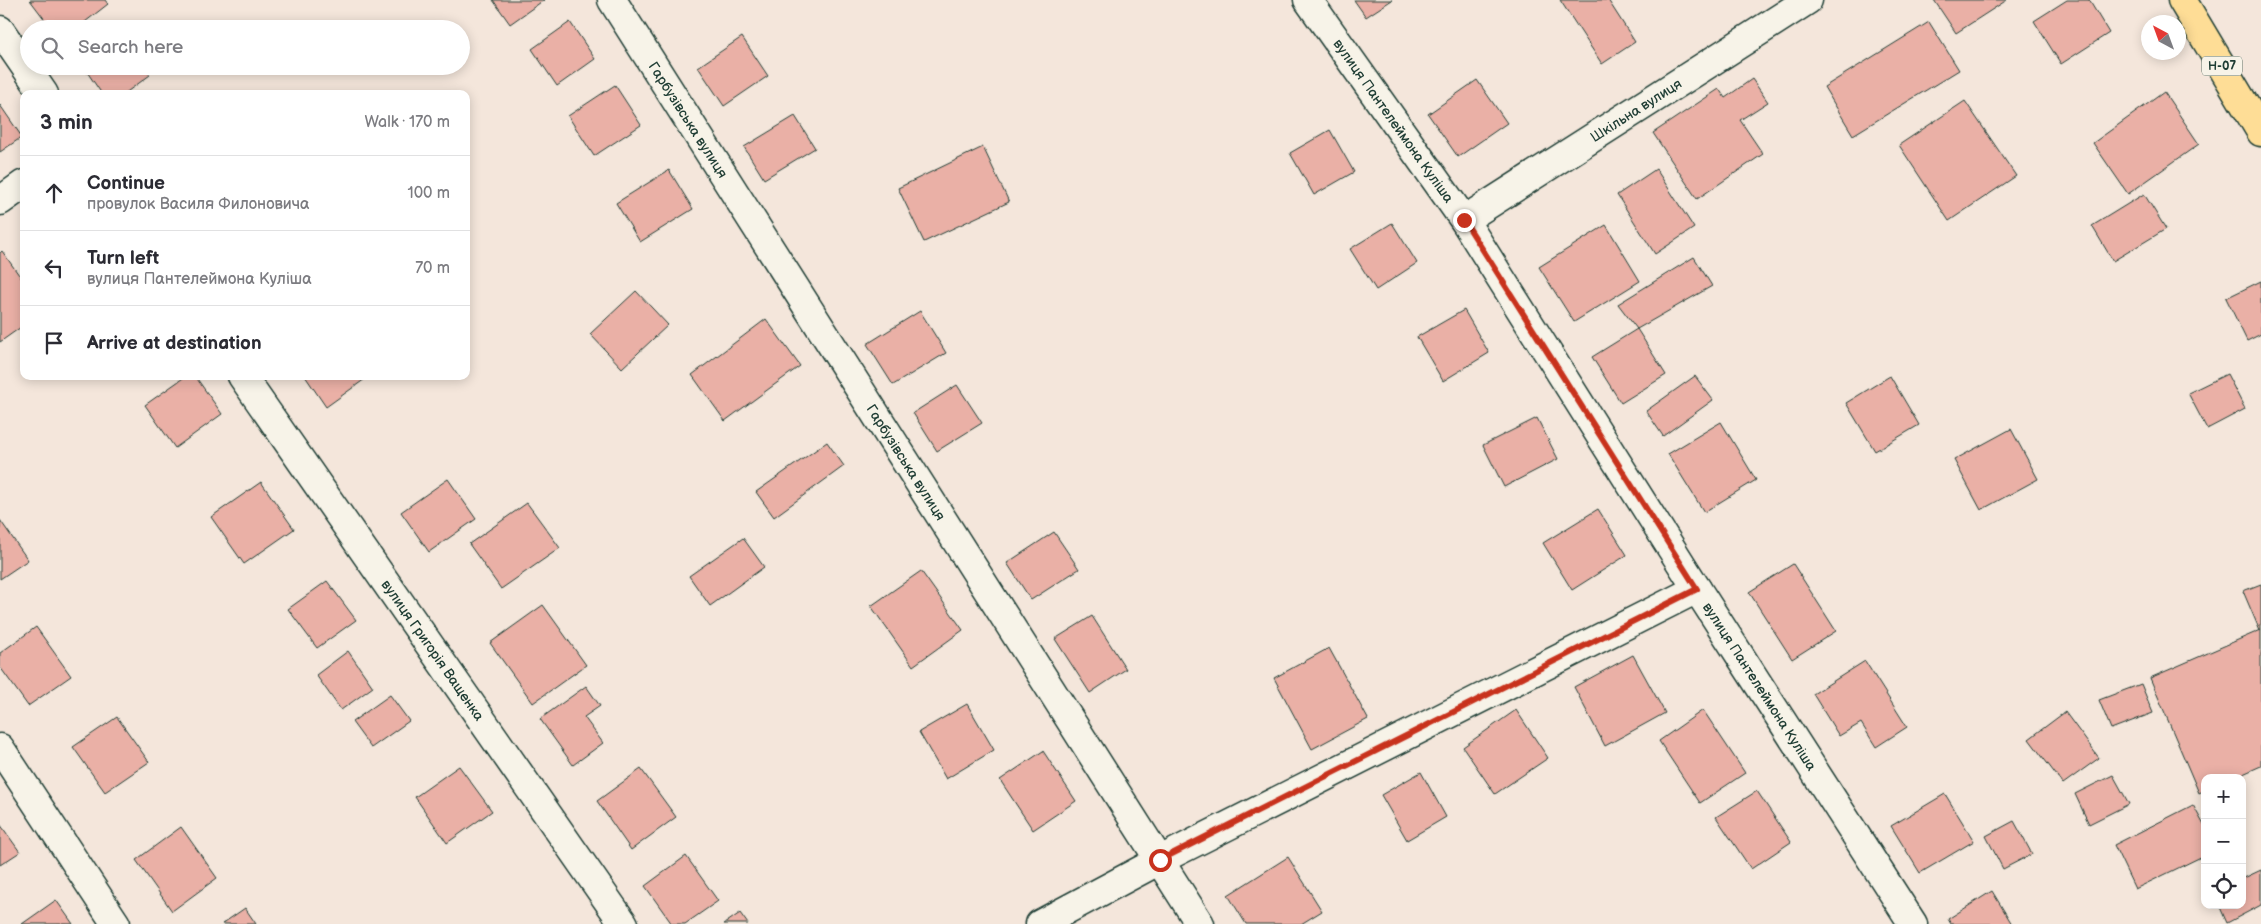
<!DOCTYPE html>
<meta charset="utf-8">
<style>
:root{--surface:#fff;--page:#f7f7f7;--text:#2b2b33;--muted:#7c7c81;--line:#e1e1e2}
body{margin:0;font-family:"Balsamiq Sans",sans-serif;background:var(--page);color:var(--text)}
.controls{position:absolute;right:15px;bottom:15px;display:grid;overflow:hidden;border-radius:10px;box-shadow:0 2px 12px #0003}
.controls button{width:45px;height:45px;display:grid;place-items:center;padding:0;border:0;border-bottom:1px solid var(--line);background:var(--surface);color:var(--text);font:25px sans-serif}
.compass{position:absolute;left:2141px;top:15px;width:45px;height:45px;border-radius:50%;background:var(--surface);box-shadow:0 2px 12px #0003;rotate:319deg}
.stop{position:absolute;width:15px;height:15px;margin:-11px;border:4px solid #c8321e;border-radius:50%;background:#fff}
.stop.end{background:#c8321e;border-color:#fff;box-shadow:0 1px 5px #0008}
.list{margin:0;padding:0;list-style:none}
h2{display:flex;justify-content:space-between;align-items:center;height:65px;margin:0;padding:0 20px;font-size:21px}
h2 small{font-size:16px;font-weight:400;color:var(--muted)}
.list li{display:grid;grid-template-columns:32px 1fr auto;gap:15px;align-items:center;box-sizing:border-box;height:75px;padding:0 20px;border-top:1px solid var(--line)}
.list b{display:block;font-size:19px;white-space:nowrap}
.list p{margin:0;font-size:16px;white-space:nowrap;color:var(--muted)}
.list em{font-size:16px;font-style:normal;color:var(--muted)}
.icon{flex:none;width:28px;height:28px;fill:none;stroke:currentColor;stroke-width:2;stroke-linecap:round;stroke-linejoin:round}
.map{position:relative;flex:none;width:2261px;height:924px;overflow:hidden}
.search{position:absolute;background:var(--surface);box-shadow:0 2px 12px #0003;left:20px;top:20px;width:450px;height:55px;display:flex;align-items:center;gap:12px;box-sizing:border-box;padding:0 18px;border-radius:28px;color:var(--muted);font-size:19px}
.panel{position:absolute;background:var(--surface);box-shadow:0 2px 12px #0003;left:20px;top:90px;width:450px;height:290px;border-radius:10px}
.map>svg:first-child{display:block}
.building{fill:#eab0a6;stroke:#1f3d34}
.lines{fill:none;stroke-linecap:round;stroke-linejoin:round}
.street-casing{stroke:#1f3d34;stroke-width:31}
.primary-casing{stroke:#1f3d34;stroke-width:31}
.street{stroke:#f7f3e8;stroke-width:28}
.primary{stroke:#fedd96;stroke-width:28}
.route{stroke:#c8321e;stroke-width:6}
.labels{text-anchor:middle;dominant-baseline:central;stroke-width:4;stroke-linejoin:round;paint-order:stroke}
.shield{fill:#f7f3e8;stroke:#60746a;stroke-width:1}
.shield-label{font-size:12px;font-weight:bold;fill:#1f3d34}
.street-label{font-size:14px;fill:#1f3d34;stroke:#f7f3e8}
</style>
<div class="map">
<svg width="2261" height="924" viewBox="0 0 2261 924">
<rect width="100%" height="100%" fill="#f4e6db"/>
<filter id="ink" filterUnits="userSpaceOnUse"><feTurbulence type="fractalNoise" baseFrequency=".02" numOctaves="2"/><feDisplacementMap in="SourceGraphic" scale="10" xChannelSelector="R" yChannelSelector="G"/><feConvolveMatrix kernelMatrix="1 2 1 2 8 2 1 2 1" color-interpolation-filters="sRGB"/></filter>
<g filter="url(#ink)">
<g class="building">
<path d="M 30,0 L 105,0 L 108,4 L 76,29 L 52,29 Z"/>
<path d="M 493,0 L 544,0 L 510,24 Z"/>
<path d="M 1354,0 L 1392,0 L 1366,17 Z"/>
<path d="M 1560,0 L 1608,0 L 1635,42 L 1602,64 Z"/>
<path d="M 1934,0 L 2007,0 L 1956,33 Z"/>
<path d="M 2067,0 L 2089,0 L 2109,33 L 2061,64 L 2034,21 Z"/>
<path d="M 570,22 L 595,59 L 557,86 L 532,49 Z"/>
<path d="M 1929,22 L 1959,70 L 1853,135 L 1824,87 Z"/>
<path d="M 742,37 L 768,76 L 724,106 L 698,67 Z"/>
<path d="M 83,66 L 144,66 L 150,75 L 124,94 L 102,94 Z"/>
<path d="M 1752,79 L 1768,102 L 1740,120 L 1763,154 L 1697,199 L 1653,133 L 1719,89 L 1725,98 Z"/>
<path d="M 1477,80 L 1507,123 L 1458,157 L 1428,114 Z"/>
<path d="M 615,85 L 641,125 L 594,156 L 568,116 Z"/>
<path d="M 2164,92 L 2199,144 L 2128,194 L 2093,143 Z"/>
<path d="M 1965,101 L 2016,176 L 1949,221 L 1899,145 Z"/>
<path d="M 0,105 L 22,137 L 0,152 Z"/>
<path d="M 795,116 L 815,148 L 764,179 L 744,147 Z"/>
<path d="M 1330,130 L 1354,172 L 1314,195 L 1290,153 Z"/>
<path d="M 983,147 L 1009,202 L 924,242 L 898,188 Z"/>
<path d="M 1656,169 L 1694,228 L 1655,254 L 1617,195 Z"/>
<path d="M 669,170 L 693,209 L 640,242 L 616,203 Z"/>
<path d="M 2144,194 L 2166,229 L 2113,261 L 2092,226 Z"/>
<path d="M 1392,223 L 1417,263 L 1376,290 L 1350,249 Z"/>
<path d="M 1606,225 L 1640,281 L 1574,322 L 1539,267 Z"/>
<path d="M 2,251 L 24,282 L 24,325 L 0,342 L 0,253 Z"/>
<path d="M 1694,257 L 1712,286 L 1637,329 L 1618,304 Z"/>
<path d="M 2261,281 L 2261,334 L 2247,341 L 2226,298 Z"/>
<path d="M 636,291 L 668,325 L 622,368 L 590,334 Z"/>
<path d="M 1464,310 L 1489,353 L 1443,381 L 1417,337 Z"/>
<path d="M 920,311 L 946,353 L 893,385 L 867,344 Z"/>
<path d="M 766,319 L 800,366 L 725,421 L 692,375 Z"/>
<path d="M 1637,329 L 1666,375 L 1621,403 L 1592,357 Z"/>
<path d="M 2227,374 L 2245,409 L 2207,429 L 2188,393 Z"/>
<path d="M 186,376 L 195,376 L 222,414 L 175,448 L 145,405 Z"/>
<path d="M 305,376 L 364,376 L 365,379 L 326,407 Z"/>
<path d="M 1695,376 L 1713,400 L 1663,436 L 1646,411 Z"/>
<path d="M 1890,376 L 1919,425 L 1875,451 L 1846,403 Z"/>
<path d="M 957,385 L 982,423 L 937,451 L 913,413 Z"/>
<path d="M 1537,418 L 1558,459 L 1504,487 L 1483,445 Z"/>
<path d="M 1721,422 L 1756,480 L 1704,512 L 1668,454 Z"/>
<path d="M 2011,429 L 2038,479 L 1981,510 L 1954,460 Z"/>
<path d="M 827,442 L 844,466 L 774,517 L 756,492 Z"/>
<path d="M 448,479 L 476,519 L 429,552 L 401,512 Z"/>
<path d="M 261,482 L 294,529 L 244,564 L 211,517 Z"/>
<path d="M 527,503 L 560,548 L 501,589 L 469,544 Z"/>
<path d="M 1598,509 L 1627,555 L 1572,590 L 1543,543 Z"/>
<path d="M 0,520 L 28,560 L 0,579 Z"/>
<path d="M 1054,532 L 1079,569 L 1031,600 L 1007,563 Z"/>
<path d="M 743,538 L 764,567 L 710,606 L 689,576 Z"/>
<path d="M 1793,564 L 1836,631 L 1792,659 L 1749,592 Z"/>
<path d="M 921,571 L 963,630 L 913,666 L 871,606 Z"/>
<path d="M 327,581 L 356,620 L 317,648 L 288,609 Z"/>
<path d="M 2261,584 L 2261,630 L 2260,631 L 2243,591 Z"/>
<path d="M 543,605 L 586,665 L 533,703 L 490,643 Z"/>
<path d="M 1092,616 L 1126,669 L 1090,693 L 1055,639 Z"/>
<path d="M 36,627 L 71,676 L 28,706 L 0,667 L 0,653 Z"/>
<path d="M 2261,630 L 2261,766 L 2234,778 L 2205,778 L 2205,790 L 2199,793 L 2150,678 Z"/>
<path d="M 1329,648 L 1368,719 L 1312,749 L 1274,678 Z"/>
<path d="M 348,651 L 373,687 L 341,710 L 316,675 Z"/>
<path d="M 1633,655 L 1665,713 L 1605,746 L 1574,687 Z"/>
<path d="M 1865,661 L 1907,727 L 1876,747 L 1861,723 L 1839,736 L 1813,694 Z"/>
<path d="M 2141,684 L 2153,713 L 2111,729 L 2099,700 Z"/>
<path d="M 586,686 L 600,706 L 584,717 L 603,743 L 573,765 L 540,719 Z"/>
<path d="M 390,695 L 409,721 L 371,748 L 352,722 Z"/>
<path d="M 967,704 L 994,750 L 946,779 L 919,732 Z"/>
<path d="M 1516,710 L 1548,758 L 1495,794 L 1463,747 Z"/>
<path d="M 1703,710 L 1745,773 L 1700,803 L 1659,741 Z"/>
<path d="M 2065,712 L 2099,758 L 2063,784 L 2029,739 Z"/>
<path d="M 117,717 L 149,762 L 105,792 L 73,747 Z"/>
<path d="M 1043,751 L 1076,801 L 1033,830 L 1000,780 Z"/>
<path d="M 459,766 L 492,811 L 447,843 L 415,797 Z"/>
<path d="M 641,769 L 676,817 L 631,850 L 597,801 Z"/>
<path d="M 1421,772 L 1446,817 L 1407,840 L 1381,795 Z"/>
<path d="M 2113,775 L 2129,804 L 2089,824 L 2075,794 Z"/>
<path d="M 1757,791 L 1791,842 L 1751,869 L 1716,817 Z"/>
<path d="M 1945,794 L 1974,841 L 1920,873 L 1891,826 Z"/>
<path d="M 2193,805 L 2205,827 L 2205,855 L 2135,889 L 2114,845 Z"/>
<path d="M 2014,821 L 2032,854 L 2003,869 L 1986,836 Z"/>
<path d="M 0,824 L 20,852 L 0,865 Z"/>
<path d="M 181,827 L 217,878 L 172,911 L 136,860 Z"/>
<path d="M 686,856 L 718,901 L 685,924 L 672,924 L 645,886 Z"/>
<path d="M 1288,857 L 1322,911 L 1301,924 L 1246,924 L 1228,895 Z"/>
<path d="M 2261,870 L 2261,905 L 2227,923 L 2219,905 L 2242,905 L 2242,879 Z"/>
<path d="M 1992,891 L 2012,924 L 1951,924 L 1948,919 Z"/>
<path d="M 56,900 L 73,924 L 22,924 Z"/>
<path d="M 245,908 L 256,924 L 222,924 Z"/>
<path d="M 740,913 L 748,924 L 724,924 Z"/>
</g>
<g class="lines">
<defs>
<g id="street">
<path id="s1" d="M 612,0 L 1200,924"/>
<path id="s2" d="M 1308,0 L 1464,220 L 1697,589 L 1913,924"/>
<path d="M 0,30 L 44,94"/>
<path d="M 0,201 L 24,184"/>
<path id="s3" d="M 1464,220 L 1808,0"/>
<path id="s4" d="M 242,376 L 624,924"/>
<path d="M 0,748 L 116,924"/>
<path d="M 1040,924 L 1160,860 L 1697,589"/>
</g>
<path id="primary" d="M 2182,0 L 2261,132"/>
</defs>
<use href="#street" class="street-casing"/>
<use href="#primary" class="primary-casing"/>
<use href="#street" class="street"/>
<use href="#primary" class="primary"/>
</g>
</g>
<g class="lines" filter="url(#ink)">
<path class="route" d="M 1160,860 L 1697,589 L 1464,220"/>
</g>
<g class="labels">
<rect class="shield" x="2202" y="56.5" width="40" height="19" rx="4"/>
<g class="shield-label">
<text x="2222" y="66">Н-07</text>
</g>
<g class="street-label">
<text stroke="none"><textPath href="#s3" startOffset="204">Шкільна вулиця</textPath></text>
<text stroke="none"><textPath href="#s1" startOffset="142">Гарбузівська вулиця</textPath></text>
<text stroke="none"><textPath href="#s2" startOffset="148">вулиця Пантелеймона Куліша</textPath></text>
<text stroke="none"><textPath href="#s1" startOffset="548">Гарбузівська вулиця</textPath></text>
<text stroke="none"><textPath href="#s4" startOffset="334">вулиця Григорія Ващенка</textPath></text>
<text stroke="none"><textPath href="#s2" startOffset="822">вулиця Пантелеймона Куліша</textPath></text>
</g>
</g>
</svg>
<div class="controls">
<button>+</button>
<button>−</button>
<button><svg class="icon" aria-label="locate" viewBox="0 0 24 24"><circle cx="12" cy="12" r="6"/><path d="M12 2v4M12 18v4M2 12h4M18 12h4"/></svg></button>
</div>
<svg class="compass" viewBox="-18 -18 36 36"><path d="M0-13l5 13h-10z" fill="#e53935"/><path d="M0 13l5-13h-10z" fill="#7c7c81"/></svg>
<div class="stop" style="left:1160px;top:860px"></div>
<div class="stop end" style="left:1464px;top:220px"></div>
<div class="search"><svg class="icon" aria-label="search" viewBox="0 0 24 24"><circle cx="10" cy="10" r="6"/><path d="M15 15l6 6"/></svg>Search here</div>
<section class="panel">
<h2>3 min<small>Walk · 170 m</small></h2>
<ul class="list">
<li><svg class="icon" aria-label="ahead" viewBox="0 0 24 24"><path d="M12 20V5M6 11l6-6 6 6"/></svg><div><b>Continue</b><p>провулок Василя Филоновича</p></div><em>100 m</em></li>
<li><svg class="icon" aria-label="left" viewBox="0 0 24 24"><path d="M17 20v-9H6M10 6l-5 5 5 5"/></svg><div><b>Turn left</b><p>вулиця Пантелеймона Куліша</p></div><em>70 m</em></li>
<li><svg class="icon" aria-label="arrive" viewBox="0 0 24 24"><path d="M6 21V4h12l-3 4 3 4H6"/></svg><div><b>Arrive at destination</b></div></li>
</ul>
</section>
</div>
